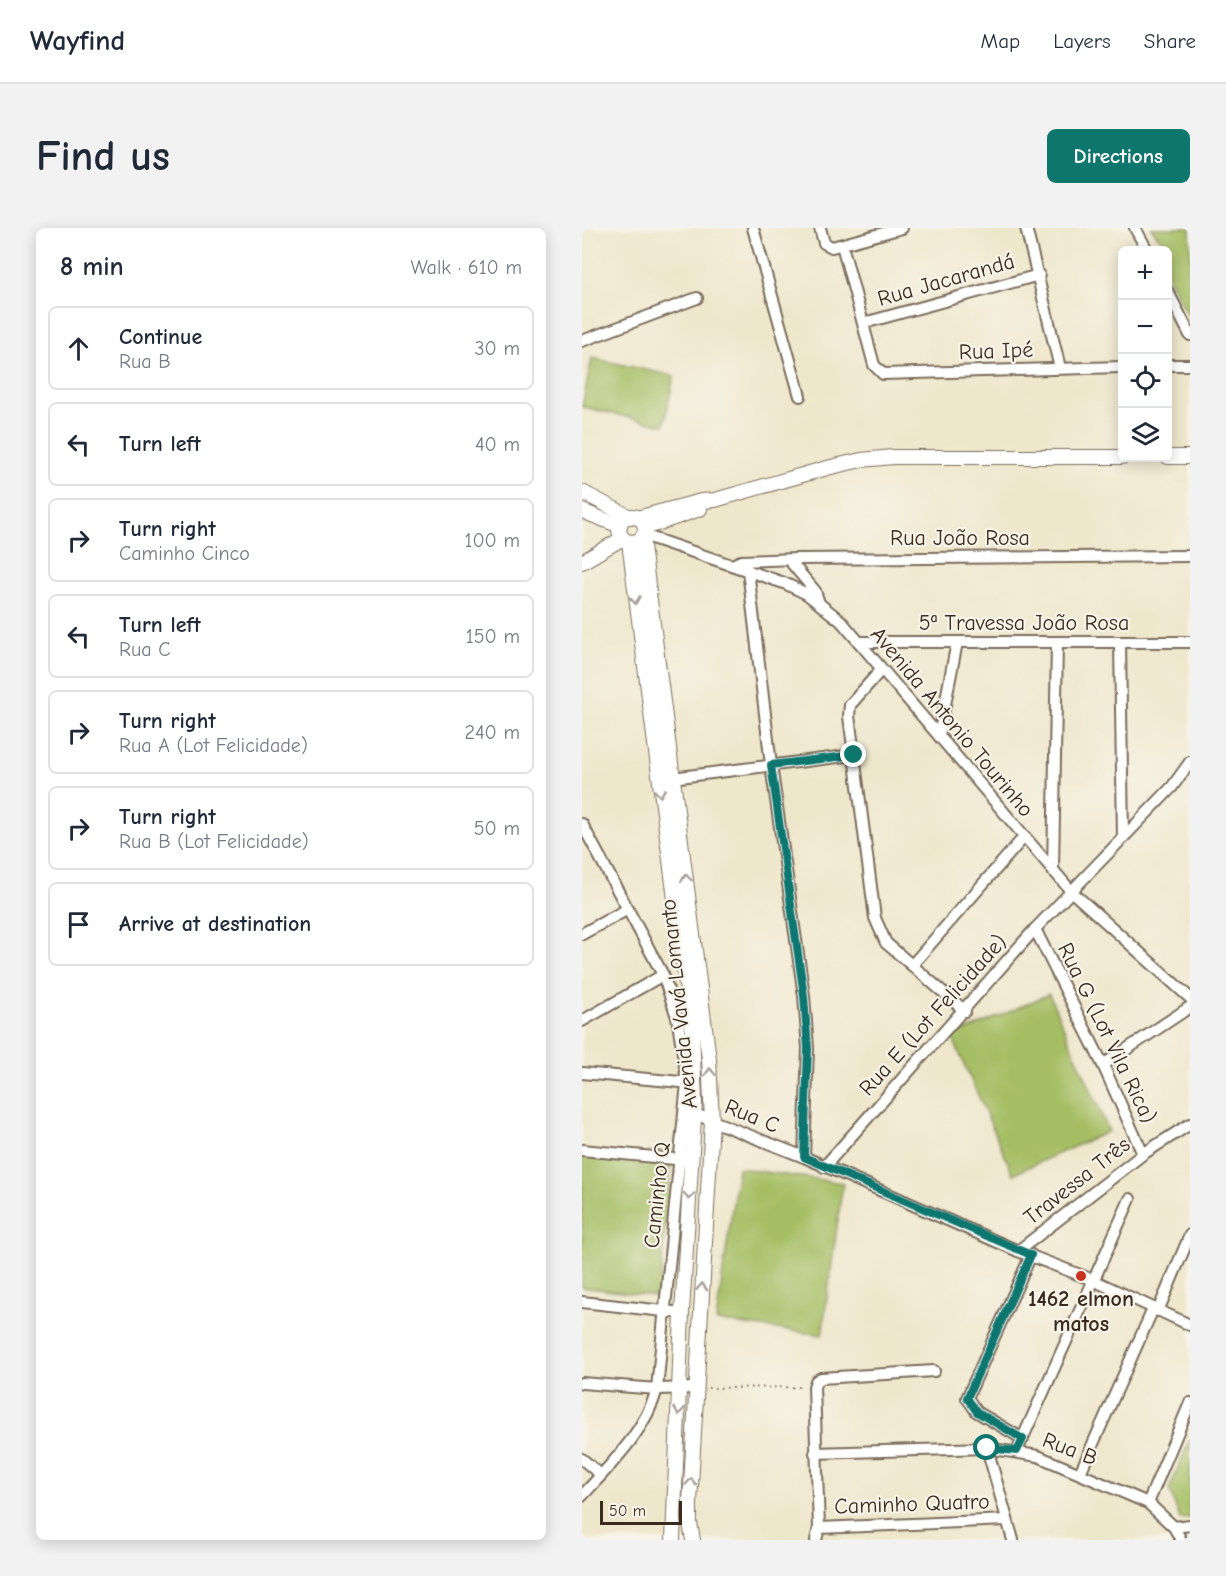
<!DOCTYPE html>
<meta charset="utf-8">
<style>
:root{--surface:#fff;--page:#f2f2f3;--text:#1f2937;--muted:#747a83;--line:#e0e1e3;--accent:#0f766e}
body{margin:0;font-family:"Comic Neue",sans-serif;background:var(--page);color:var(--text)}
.controls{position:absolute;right:18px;top:18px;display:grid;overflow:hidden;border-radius:9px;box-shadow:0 3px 15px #0003}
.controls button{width:54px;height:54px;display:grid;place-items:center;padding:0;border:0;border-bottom:2px solid var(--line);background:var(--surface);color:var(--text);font:30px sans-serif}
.scale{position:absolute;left:18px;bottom:15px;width:82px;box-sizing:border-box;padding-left:6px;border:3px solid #3b2a1e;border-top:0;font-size:16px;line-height:21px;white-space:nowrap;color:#3b2a1e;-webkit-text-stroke:4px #f7f3e8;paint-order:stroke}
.stop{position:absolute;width:18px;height:18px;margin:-14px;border:4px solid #0f766e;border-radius:50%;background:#fff}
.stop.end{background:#0f766e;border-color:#fff;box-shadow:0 2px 6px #0008}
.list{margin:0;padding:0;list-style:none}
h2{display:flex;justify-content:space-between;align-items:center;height:78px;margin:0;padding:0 24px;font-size:26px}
h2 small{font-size:20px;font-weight:400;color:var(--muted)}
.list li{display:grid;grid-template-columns:39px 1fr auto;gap:18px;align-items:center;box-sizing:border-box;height:84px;margin:0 12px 12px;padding:0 12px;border:2px solid var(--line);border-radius:9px}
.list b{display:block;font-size:22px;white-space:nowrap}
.list p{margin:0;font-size:20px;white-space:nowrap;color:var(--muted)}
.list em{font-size:20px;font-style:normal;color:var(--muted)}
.icon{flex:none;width:33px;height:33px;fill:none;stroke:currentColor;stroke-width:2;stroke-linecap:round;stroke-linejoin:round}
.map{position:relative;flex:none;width:608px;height:1312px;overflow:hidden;border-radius:9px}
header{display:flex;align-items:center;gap:36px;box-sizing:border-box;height:84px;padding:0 30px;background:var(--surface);border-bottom:2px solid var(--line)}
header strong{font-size:28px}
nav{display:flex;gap:33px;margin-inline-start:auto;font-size:21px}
.intro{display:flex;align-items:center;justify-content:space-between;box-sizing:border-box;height:144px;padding:0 36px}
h1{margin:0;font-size:42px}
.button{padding:15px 27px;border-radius:9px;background:var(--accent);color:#fff;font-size:21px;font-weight:700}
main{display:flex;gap:36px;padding:0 36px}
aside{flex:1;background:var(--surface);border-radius:9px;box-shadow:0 3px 15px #0003}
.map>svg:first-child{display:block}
.green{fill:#a5bd63;stroke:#707440;stroke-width:1.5}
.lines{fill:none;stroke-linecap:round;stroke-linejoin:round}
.minor-casing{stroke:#7a6c5b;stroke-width:14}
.tertiary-casing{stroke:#7a6c5b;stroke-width:16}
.path{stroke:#7a6c5b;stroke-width:2;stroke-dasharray:1.5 4.5;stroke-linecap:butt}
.minor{stroke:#fff;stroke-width:10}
.tertiary{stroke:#fff;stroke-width:14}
.oneway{stroke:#a79f9a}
.route{stroke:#0f766e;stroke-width:8}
.poi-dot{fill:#c8321e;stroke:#f7f3e8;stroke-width:2}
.labels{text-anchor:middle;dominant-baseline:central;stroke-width:4.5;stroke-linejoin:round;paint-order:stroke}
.street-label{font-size:22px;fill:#3b2a1e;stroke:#f7f3e8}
.poi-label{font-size:22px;font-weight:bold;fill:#3b2a1e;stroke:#f7f3e8}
</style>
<header>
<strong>Wayfind</strong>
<nav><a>Map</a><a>Layers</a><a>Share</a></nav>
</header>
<div class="intro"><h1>Find us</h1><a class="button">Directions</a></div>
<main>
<aside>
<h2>8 min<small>Walk · 610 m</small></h2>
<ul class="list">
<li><svg class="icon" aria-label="ahead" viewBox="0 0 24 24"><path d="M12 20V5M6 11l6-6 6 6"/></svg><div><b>Continue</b><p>Rua B</p></div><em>30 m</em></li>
<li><svg class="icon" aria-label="left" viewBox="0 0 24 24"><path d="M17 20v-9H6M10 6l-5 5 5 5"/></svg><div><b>Turn left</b></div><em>40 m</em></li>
<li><svg class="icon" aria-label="right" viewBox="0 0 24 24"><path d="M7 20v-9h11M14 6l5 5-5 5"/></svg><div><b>Turn right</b><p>Caminho Cinco</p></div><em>100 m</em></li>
<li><svg class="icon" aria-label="left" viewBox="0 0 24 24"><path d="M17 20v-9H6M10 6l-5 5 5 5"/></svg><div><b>Turn left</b><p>Rua C</p></div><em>150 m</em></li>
<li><svg class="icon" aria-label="right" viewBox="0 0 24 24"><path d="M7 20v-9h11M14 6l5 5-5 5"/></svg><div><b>Turn right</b><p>Rua A (Lot Felicidade)</p></div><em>240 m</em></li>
<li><svg class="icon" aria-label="right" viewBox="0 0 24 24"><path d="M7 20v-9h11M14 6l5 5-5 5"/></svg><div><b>Turn right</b><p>Rua B (Lot Felicidade)</p></div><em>50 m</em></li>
<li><svg class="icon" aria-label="arrive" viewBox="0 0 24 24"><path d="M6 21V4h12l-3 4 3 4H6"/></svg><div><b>Arrive at destination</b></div></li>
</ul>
</aside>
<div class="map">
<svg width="608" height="1312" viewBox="0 0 608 1312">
<rect width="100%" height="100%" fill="#f7f3e8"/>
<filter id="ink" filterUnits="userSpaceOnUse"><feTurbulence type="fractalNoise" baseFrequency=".0167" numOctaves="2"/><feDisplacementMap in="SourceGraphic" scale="12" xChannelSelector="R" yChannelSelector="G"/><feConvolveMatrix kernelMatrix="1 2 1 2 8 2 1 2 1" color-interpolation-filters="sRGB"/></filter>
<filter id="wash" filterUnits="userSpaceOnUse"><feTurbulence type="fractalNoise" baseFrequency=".008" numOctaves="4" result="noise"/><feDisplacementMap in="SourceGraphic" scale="24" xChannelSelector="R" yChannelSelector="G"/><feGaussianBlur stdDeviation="1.35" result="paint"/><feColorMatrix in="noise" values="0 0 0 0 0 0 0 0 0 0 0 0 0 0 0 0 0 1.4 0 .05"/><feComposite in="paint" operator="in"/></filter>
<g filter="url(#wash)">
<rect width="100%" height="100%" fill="#efe7cc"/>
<g class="green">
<path d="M 569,0 L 608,0 L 608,91 L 586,49 L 586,22 L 577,22 L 580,13 Z"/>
<path d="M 10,130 L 92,148 L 82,197 L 0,179 Z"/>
<path d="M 467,766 L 527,903 L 431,946 L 370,809 Z"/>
<path d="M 0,925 L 89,934 L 77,1069 L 0,1059 Z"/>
<path d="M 156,940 L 261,955 L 240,1107 L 134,1093 Z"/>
<path d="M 608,1211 L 608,1290 L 598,1291 L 587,1261 Z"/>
</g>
</g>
<g filter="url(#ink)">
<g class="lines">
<defs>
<g id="minor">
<path d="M 171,0 L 218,168"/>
<path d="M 238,0 L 242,15 L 250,19 L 320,0"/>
<path d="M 444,0 L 478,140"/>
<path d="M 553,0 L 565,22"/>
<path d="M 260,17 L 292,137 L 301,146 L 540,139"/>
<path d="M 586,64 L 608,107"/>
<path d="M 282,95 L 457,47"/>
<path d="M 0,113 L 115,70"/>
<path d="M 586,137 L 608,137"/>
<path d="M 61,307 L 202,355 L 225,366 L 259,393 L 489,663 L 608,770"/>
<path d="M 207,332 L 233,363 L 237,375"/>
<path d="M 150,337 L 159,333 L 214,331 L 608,328"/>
<path d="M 166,342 L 189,537 L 222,768 L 226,820 L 222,929"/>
<path d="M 277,414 L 608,414"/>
<path d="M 538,415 L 541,609"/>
<path d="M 299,442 L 268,477 L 267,488 L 293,690 L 304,715 L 383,783"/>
<path d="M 357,508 L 375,414"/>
<path d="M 90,550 L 272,527"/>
<path d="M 0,596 L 81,747 L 95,789 L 102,831 L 105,855 L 75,1161 C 63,1204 30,1235 0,1268"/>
<path d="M 471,643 L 475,415"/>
<path d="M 453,701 L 521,837 L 561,926"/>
<path d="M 0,706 L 46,681"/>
<path d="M 330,737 L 442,609"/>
<path d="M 0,793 L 81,747"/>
<path d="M 521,837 L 608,779"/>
<path d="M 0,845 L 110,855"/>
<path d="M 113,886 L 222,929 L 436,1023 L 511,1052 L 608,1097"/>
<path d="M 0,922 L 103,932"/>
<path d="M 242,939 L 453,701 L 590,559 L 608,534"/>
<path d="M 436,1023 L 561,926 L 608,896"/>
<path d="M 0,1074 L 100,1085"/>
<path d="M 576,1083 L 608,1007"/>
<path d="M 0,1155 L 75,1161 L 114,1160"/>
<path d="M 441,1211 L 395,1184 L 385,1170 L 449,1027"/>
<path d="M 405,1220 L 431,1312"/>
<path d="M 435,1223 L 548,971"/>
<path d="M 233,1225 L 405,1220 L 456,1228 L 566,1275 L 592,1299 L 599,1312"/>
<path d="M 0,1231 L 19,1247"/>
<path d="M 498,1245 L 571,1081"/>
<path d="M 566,1275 L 608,1175"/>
<path d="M 592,1299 L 608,1297"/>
<path d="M 237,1300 L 425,1292"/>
<path d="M 234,1312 L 237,1300 L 232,1159 L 234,1153 L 239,1150 L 352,1143"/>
</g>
<g id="tertiary">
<path d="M 586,229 L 608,229"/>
<path d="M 0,264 L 48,289"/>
<path d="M 0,283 L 38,298"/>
<circle cx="50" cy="301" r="13"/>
<path d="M 55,290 L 119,273 L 133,272 L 245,240 L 279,232 L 311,229 L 540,229"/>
<path d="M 63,300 L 118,281"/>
<path d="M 60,310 L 127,831 L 130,893 L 108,1274 L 108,1295 L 111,1312"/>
<path d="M 47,314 L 110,803 L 113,874 L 100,1085 L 91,1312"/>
<path d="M 0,334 L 41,310"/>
</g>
</defs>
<use href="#minor" class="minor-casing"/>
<use href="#tertiary" class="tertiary-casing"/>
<path class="path" d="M 126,1160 L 222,1159"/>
<use href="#minor" class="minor"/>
<use href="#tertiary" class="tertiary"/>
</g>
<defs><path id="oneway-chevron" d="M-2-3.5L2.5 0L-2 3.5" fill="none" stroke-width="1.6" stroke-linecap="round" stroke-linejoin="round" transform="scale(1.5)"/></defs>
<g class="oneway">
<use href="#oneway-chevron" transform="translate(53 372) rotate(83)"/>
<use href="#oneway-chevron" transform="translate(78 565) rotate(83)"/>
<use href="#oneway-chevron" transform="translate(104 650) rotate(-98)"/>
<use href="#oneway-chevron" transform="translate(128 844) rotate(-92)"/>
<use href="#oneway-chevron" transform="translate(107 968) rotate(94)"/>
<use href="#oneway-chevron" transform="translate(120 1059) rotate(-87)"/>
<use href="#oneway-chevron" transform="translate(97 1183) rotate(93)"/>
<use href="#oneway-chevron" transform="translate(109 1254) rotate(-87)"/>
</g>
</g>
<g class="lines" filter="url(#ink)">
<path class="route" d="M 272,527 L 189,537 L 222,768 L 226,820 L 222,929 L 449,1027 L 385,1170 L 395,1184 L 441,1211 L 435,1223 L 405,1220"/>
</g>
<circle class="poi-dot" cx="499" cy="1048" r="6"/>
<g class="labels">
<g class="street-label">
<text transform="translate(364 52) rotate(-16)">Rua Jacarandá</text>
<text transform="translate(414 123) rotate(-2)">Rua Ipé</text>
<text x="378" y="310">Rua João Rosa</text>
<text x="442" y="395">5ª Travessa João Rosa</text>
<text transform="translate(370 494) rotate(50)">Avenida Antonio Tourinho</text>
<text transform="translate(97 776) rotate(-96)">Avenida Vavá Lomanto</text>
<text transform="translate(351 787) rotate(-48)">Rua E (Lot Felicidade)</text>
<text transform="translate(525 805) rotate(64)">Rua G (Lot Vila Rica)</text>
<text transform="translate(170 888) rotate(22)">Rua C</text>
<text transform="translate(495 953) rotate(-38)">Travessa Três</text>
<text transform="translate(75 967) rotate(-84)">Caminho Q</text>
<text transform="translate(488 1221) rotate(21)">Rua B</text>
<text transform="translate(330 1276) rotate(-2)">Caminho Quatro</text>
</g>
<g class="poi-label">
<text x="499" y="1071">1462 elmon<tspan x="499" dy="25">matos</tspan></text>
</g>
</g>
</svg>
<div class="controls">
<button>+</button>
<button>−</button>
<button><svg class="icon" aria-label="locate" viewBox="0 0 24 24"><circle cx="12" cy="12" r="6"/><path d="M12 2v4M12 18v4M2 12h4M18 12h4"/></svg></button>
<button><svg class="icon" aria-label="layers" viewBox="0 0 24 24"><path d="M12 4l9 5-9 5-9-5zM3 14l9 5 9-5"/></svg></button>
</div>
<div class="scale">50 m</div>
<div class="stop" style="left:405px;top:1220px"></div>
<div class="stop end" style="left:272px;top:527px"></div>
</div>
</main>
